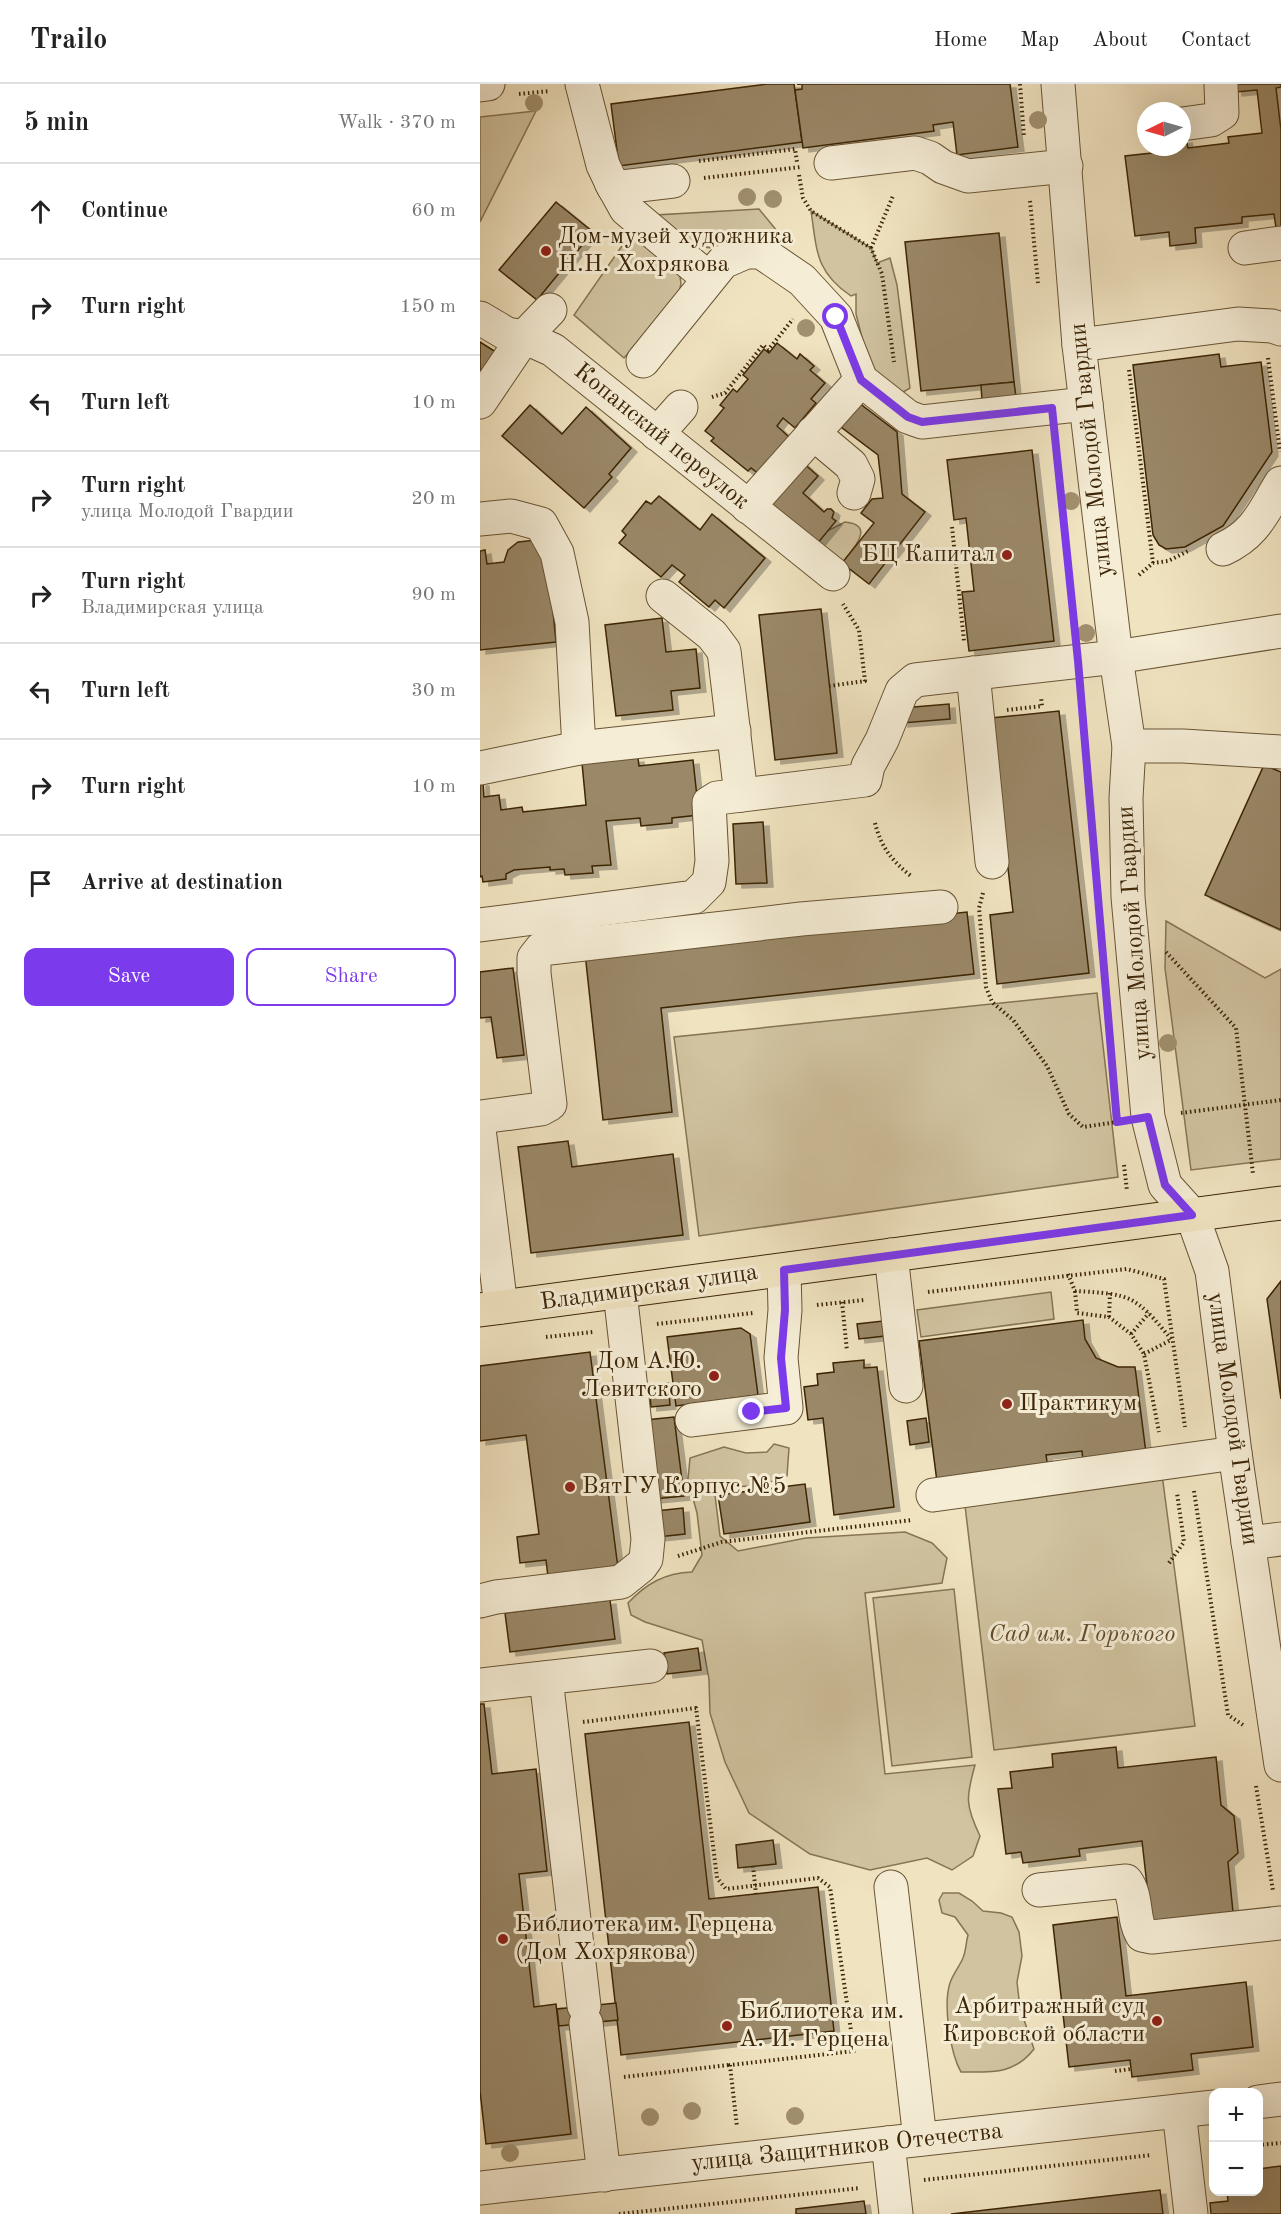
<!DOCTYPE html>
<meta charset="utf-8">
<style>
:root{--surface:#fff;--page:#f6f6f6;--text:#222;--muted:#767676;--line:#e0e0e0;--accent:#7c3aed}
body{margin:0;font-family:"Old Standard TT",serif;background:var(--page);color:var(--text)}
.controls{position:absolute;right:18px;bottom:18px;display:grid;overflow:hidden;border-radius:12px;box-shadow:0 6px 24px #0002}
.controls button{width:54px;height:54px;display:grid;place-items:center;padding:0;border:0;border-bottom:2px solid var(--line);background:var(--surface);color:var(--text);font:30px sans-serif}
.compass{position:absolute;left:657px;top:18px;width:54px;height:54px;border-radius:50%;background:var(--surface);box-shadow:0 6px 24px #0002;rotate:265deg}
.stop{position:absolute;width:18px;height:18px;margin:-14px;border:4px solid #7c3aed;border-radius:50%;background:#fff}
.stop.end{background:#7c3aed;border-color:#fff;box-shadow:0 2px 6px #0008}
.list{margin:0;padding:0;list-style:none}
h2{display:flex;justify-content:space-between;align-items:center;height:78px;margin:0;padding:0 24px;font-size:26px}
h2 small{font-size:20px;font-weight:400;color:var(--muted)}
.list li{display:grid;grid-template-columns:39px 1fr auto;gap:18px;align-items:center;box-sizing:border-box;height:96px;padding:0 24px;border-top:2px solid var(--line)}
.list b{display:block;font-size:22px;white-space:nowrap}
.list p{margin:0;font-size:20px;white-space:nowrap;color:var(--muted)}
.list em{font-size:20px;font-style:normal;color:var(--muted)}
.actions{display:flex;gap:12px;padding:18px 24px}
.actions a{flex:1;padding:14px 0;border:2px solid var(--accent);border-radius:12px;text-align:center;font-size:21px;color:var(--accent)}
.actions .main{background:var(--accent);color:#fff}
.icon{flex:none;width:33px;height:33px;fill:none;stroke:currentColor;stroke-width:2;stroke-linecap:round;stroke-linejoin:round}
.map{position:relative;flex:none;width:801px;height:2130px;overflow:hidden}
header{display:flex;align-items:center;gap:36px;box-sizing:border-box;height:84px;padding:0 30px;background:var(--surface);border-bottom:2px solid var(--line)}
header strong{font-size:28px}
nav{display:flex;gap:33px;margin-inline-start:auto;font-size:21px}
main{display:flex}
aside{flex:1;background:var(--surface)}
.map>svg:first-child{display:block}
.green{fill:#d1c3a0;stroke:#867453;stroke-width:1.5}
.building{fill:#9a8867;stroke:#3c2506;stroke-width:1.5;filter:url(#shadow)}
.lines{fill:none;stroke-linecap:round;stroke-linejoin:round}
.minor-casing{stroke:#695434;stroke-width:35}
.major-casing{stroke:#3c2506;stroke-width:35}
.path{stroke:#3c2506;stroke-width:4;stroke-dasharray:1.5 3;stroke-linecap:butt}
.minor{stroke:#f5edd6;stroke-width:33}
.major{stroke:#f0e3c0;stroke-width:33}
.tree{fill:#a1906f}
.route{stroke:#7c3aed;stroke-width:8}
.poi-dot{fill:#8f2418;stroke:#f5edd6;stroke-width:2}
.labels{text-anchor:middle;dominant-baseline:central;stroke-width:6;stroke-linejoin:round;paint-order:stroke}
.poi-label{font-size:24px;fill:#3c2506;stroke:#f5edd6;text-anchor:start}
.street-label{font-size:24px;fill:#3c2506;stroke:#f5edd6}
.park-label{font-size:24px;font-style:italic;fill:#614c2c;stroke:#f5edd6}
</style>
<header>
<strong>Trailo</strong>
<nav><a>Home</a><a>Map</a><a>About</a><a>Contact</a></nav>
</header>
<main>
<aside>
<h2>5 min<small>Walk · 370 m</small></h2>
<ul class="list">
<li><svg class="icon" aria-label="ahead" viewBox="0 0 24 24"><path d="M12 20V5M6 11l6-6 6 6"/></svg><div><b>Continue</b></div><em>60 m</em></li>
<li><svg class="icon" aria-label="right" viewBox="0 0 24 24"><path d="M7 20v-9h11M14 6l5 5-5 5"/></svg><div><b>Turn right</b></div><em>150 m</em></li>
<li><svg class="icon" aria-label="left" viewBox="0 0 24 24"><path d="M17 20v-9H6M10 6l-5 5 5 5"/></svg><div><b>Turn left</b></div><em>10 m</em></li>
<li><svg class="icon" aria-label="right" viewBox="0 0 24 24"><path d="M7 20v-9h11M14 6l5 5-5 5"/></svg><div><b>Turn right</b><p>улица Молодой Гвардии</p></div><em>20 m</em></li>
<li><svg class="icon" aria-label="right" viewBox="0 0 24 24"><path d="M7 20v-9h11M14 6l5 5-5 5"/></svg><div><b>Turn right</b><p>Владимирская улица</p></div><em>90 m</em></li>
<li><svg class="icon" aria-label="left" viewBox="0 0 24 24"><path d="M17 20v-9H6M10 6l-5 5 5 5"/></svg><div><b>Turn left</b></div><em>30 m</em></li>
<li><svg class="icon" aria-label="right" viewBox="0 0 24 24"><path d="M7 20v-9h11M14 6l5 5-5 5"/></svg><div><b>Turn right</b></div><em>10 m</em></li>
<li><svg class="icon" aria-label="arrive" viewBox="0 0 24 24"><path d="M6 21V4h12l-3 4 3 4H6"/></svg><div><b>Arrive at destination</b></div></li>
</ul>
<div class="actions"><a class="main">Save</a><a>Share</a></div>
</aside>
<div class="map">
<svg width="801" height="2130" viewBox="0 0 801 2130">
<defs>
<filter id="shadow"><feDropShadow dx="6" dy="4" stdDeviation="0" flood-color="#0004"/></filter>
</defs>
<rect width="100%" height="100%" fill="#f0e3c0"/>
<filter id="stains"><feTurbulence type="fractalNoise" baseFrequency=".00333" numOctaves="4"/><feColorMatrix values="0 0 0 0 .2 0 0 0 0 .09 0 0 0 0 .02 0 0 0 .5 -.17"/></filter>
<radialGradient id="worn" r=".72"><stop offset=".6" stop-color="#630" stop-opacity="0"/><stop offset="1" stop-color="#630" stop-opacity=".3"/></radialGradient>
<g class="green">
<path d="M 56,27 L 0,138 L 0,33 Z"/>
<path d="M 279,125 L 297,147 L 291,149 L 256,146 L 254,158 C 222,176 199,150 176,131 Z"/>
<path d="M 331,127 L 391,164 L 397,179 L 410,174 L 417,201 L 430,304 L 418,311 L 389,281 L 376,230 L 376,210 L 371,212 C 335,188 337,166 331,127 Z"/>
<path d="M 155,150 L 200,192 L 201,200 L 198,211 L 144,274 L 94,231 L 144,159 Z"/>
<path d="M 365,438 C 397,441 372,466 362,479 L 337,460 L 347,447 Z"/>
<path d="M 686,837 L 785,894 L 801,885 L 801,1075 L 711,1086 L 685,884 Z"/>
<path d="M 617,909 L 638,1093 L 219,1152 L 194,953 Z"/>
<path d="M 571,1208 L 574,1235 L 441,1253 L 437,1226 Z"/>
<path d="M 294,1360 L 309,1364 L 307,1392 L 279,1402 L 234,1403 L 240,1452 L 258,1467 L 326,1454 L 425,1448 L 452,1459 L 467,1474 L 462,1499 L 385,1509 L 405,1690 L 495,1681 C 486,1713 485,1721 500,1752 L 493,1772 L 472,1786 L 447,1774 L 390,1786 L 330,1770 L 269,1729 L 245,1678 L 230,1629 L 229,1595 L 222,1556 L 165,1538 L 151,1531 L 148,1519 C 166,1500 184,1489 212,1488 L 222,1471 L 217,1429 L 208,1396 L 210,1374 L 244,1363 L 266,1369 L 287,1368 Z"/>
<path d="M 682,1390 L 715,1642 L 514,1666 L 484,1413 Z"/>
<path d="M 474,1505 L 492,1673 L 412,1682 L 393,1514 Z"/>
<path d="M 463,1809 L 479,1809 L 492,1817 L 503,1827 L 521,1829 L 532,1833 L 539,1848 L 542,1872 L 537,1898 L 540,1924 L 554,1965 C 534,1991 511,1988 481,1988 C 470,1969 463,1920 470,1899 C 473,1890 479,1883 483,1874 C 486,1867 486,1858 488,1851 L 475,1833 L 462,1829 L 459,1816 Z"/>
</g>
<g class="building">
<path d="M 287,0 L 314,0 L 322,58 L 139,82 L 131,20 Z"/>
<path d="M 322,0 L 530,0 L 538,63 L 477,71 L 473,38 L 453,41 L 454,47 L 323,64 L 315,6 L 322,5 Z"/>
<path d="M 755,0 L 801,0 L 801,3 L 796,4 L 801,46 L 801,144 L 796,144 L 794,130 L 762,133 L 762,139 L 715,144 L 716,159 L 690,162 L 689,148 L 655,152 L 645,72 L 681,68 L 681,63 L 702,63 L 702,56 L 706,55 L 708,64 L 749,59 L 748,53 L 782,49 L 777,6 L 756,8 Z"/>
<path d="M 76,118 L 113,148 L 57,216 L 19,186 Z"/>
<path d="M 519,149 L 534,298 L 441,307 L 425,158 Z"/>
<path d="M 0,258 L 19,270 L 0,298 Z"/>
<path d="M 297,259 L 317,275 L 320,270 L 334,282 L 330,286 L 345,299 L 331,315 L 336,319 L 315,344 L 303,334 L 297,342 L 309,353 L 279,390 L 271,384 L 268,387 L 231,357 L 234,354 L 225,347 L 244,324 L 240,321 L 253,305 L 257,308 L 268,295 L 263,291 L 284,265 L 289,269 Z"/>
<path d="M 739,270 L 741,283 L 781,278 L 792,368 L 743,442 L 705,463 L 686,465 L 679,461 L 673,451 L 653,281 Z"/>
<path d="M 534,298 L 536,313 L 502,317 L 501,301 Z"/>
<path d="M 375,316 L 417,348 L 422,410 L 445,428 L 389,500 L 362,479 L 394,439 L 381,429 L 392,415 L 403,414 L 398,371 L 357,340 Z"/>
<path d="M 50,321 L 82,350 L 106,323 L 151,364 L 129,390 L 132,393 L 104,424 L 22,352 Z"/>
<path d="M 552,366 L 574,557 L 489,567 L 482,508 L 494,507 L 486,434 L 474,436 L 467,376 Z"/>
<path d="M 321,377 L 338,392 L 323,409 L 344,428 L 347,425 L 351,425 L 354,428 L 352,434 L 356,437 L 337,460 L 287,418 Z"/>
<path d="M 179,412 L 220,446 L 232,430 L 285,474 L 244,524 L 235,516 L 229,523 L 199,498 L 205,491 L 192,481 L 181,493 L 139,459 L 146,451 L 142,447 L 166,417 L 171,420 Z"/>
<path d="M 66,455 L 76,558 L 0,566 L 0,467 L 5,466 L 7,480 L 24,478 L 28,466 L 38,458 Z"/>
<path d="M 341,525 L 357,669 L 295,676 L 279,531 Z"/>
<path d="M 182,534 L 186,568 L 216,565 L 220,604 L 191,607 L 193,626 L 136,632 L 125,541 Z"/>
<path d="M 469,620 L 470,635 L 422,639 L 422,624 Z"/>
<path d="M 579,627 L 609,889 L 517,900 L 510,831 L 533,828 L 511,634 Z"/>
<path d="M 158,674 L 159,682 L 213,676 L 219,731 L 192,734 L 192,739 L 161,742 L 160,734 L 126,737 L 131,781 L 112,782 L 113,789 L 85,791 L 84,785 L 70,786 L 70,783 L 34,786 L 26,790 L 26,795 L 3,798 L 2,792 L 0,793 L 0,698 L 3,698 L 4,713 L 19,711 L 21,726 L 42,723 L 43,728 L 106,721 L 102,679 Z"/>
<path d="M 784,681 L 801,688 L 801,846 L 725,811 Z"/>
<path d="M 283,738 L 287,799 L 256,800 L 253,740 Z"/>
<path d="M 487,828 L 494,890 L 181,924 L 192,1028 L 123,1036 L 105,869 Z"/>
<path d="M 33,884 L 44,971 L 17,974 L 11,933 L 0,934 L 0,888 Z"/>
<path d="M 88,1057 L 92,1083 L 193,1070 L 203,1151 L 51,1169 L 38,1063 Z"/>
<path d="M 801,1197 L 801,1315 L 787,1215 Z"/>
<path d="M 603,1236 L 605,1255 L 616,1274 L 638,1283 L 655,1283 L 666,1369 L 603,1377 L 602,1367 L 566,1371 L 568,1384 L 457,1398 L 439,1257 Z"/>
<path d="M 403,1237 L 405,1252 L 379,1255 L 377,1240 Z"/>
<path d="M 261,1244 L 270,1250 L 278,1311 L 196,1322 L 187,1253 Z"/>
<path d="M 110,1268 L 138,1484 L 68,1493 L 66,1476 L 40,1479 L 37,1453 L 59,1450 L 46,1351 L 0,1357 L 0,1282 Z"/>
<path d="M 384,1276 L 384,1284 L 397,1283 L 414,1423 L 354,1431 L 343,1334 L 328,1336 L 324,1303 L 338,1301 L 337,1290 L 354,1288 L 353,1279 Z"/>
<path d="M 188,1299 L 190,1321 L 171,1323 L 169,1301 Z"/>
<path d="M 194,1333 L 204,1412 L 174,1415 L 165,1336 Z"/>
<path d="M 446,1334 L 449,1358 L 430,1361 L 427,1337 Z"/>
<path d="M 325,1400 L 330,1438 L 244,1450 L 238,1411 Z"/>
<path d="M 203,1424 L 205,1450 L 178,1453 L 176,1427 Z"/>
<path d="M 130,1516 L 135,1555 L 30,1568 L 25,1529 Z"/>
<path d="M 218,1564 L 221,1586 L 187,1590 L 184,1569 Z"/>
<path d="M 0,1620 L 4,1620 L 12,1690 L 56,1685 L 67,1787 L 39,1790 L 54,1923 L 76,1920 L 91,2050 L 6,2060 L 0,2007 Z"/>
<path d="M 209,1638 L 229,1815 L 338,1803 L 354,1947 L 141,1971 L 105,1650 Z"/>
<path d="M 636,1663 L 638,1684 L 736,1673 L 741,1721 L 754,1732 L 758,1769 L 748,1778 L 753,1828 L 671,1837 L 662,1757 L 599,1765 L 600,1772 L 543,1779 L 541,1768 L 526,1770 L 518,1705 L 532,1704 L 530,1688 L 573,1683 L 572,1670 Z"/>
<path d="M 293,1756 L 296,1780 L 258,1784 L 256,1761 Z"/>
<path d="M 637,1833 L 646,1912 L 766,1898 L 773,1963 L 711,1970 L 713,1986 L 652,1993 L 650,1976 L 589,1983 L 573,1841 Z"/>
<path d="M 136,1919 L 138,1936 L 79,1942 L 77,1925 Z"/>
<path d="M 801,2082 L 801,2130 L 731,2130 L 730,2119 L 748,2117 L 747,2108 L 778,2108 L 778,2085 Z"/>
<path d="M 680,2106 L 683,2130 L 471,2130 Z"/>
<path d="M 384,2117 L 386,2130 L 316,2130 L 316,2125 Z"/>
</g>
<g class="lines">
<defs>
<g id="minor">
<path d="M 102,0 L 123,81 L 134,104 L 193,97"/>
<path d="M 578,0 L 599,261 L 636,573 L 649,662 L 646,714 L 648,813 L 668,1033 L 685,1101 L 712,1131 L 732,1187 L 755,1369 L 801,1681"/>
<path d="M 0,1 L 8,0"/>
<path d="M 702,40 L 731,36 L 742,29 L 741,0"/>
<path d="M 351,79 L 435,69 L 450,74 L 463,83 L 488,92 L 586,82"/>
<path d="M 131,98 L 146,125 L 228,194"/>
<path d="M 765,164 L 801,159"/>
<path d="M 0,234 L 27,250 L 44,253 L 73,266 L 353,490"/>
<path d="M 599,261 L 758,240 L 792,242 L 801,245"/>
<path d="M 163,277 L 243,178 L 266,168 L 281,168 L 322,196 L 356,233 L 381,296 L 428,333 L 442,338 L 606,320"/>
<path d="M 0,318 L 44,253 L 70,226"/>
<path d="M 333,349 L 371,381 L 378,395 L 374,409"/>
<path d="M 177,350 L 201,323"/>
<path d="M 268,423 L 381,296"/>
<path d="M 0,435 L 31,432 L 61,440 L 77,469 L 92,538 L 99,664"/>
<path d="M 743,465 C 776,450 783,428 801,399"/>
<path d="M 183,512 L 232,551 L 244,567 L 261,711"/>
<path d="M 493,589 L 512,778"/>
<path d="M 649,662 L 703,662 L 801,668"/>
<path d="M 0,684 L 99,664 L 254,647"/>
<path d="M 0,841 L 214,813 L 229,798 L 232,777 L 229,719 L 237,714 L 385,696 L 388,682 L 402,656 L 422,607 L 435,596 L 636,573 L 801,547"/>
<path d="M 0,1044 L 2,1033 L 61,1025 L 70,1020 L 54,889 L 54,874 L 61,865 L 321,835 L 461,823"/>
<path d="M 0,1053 L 21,1223"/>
<path d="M 411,1171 L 426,1302"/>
<path d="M 212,1336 L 306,1324 L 301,1274 L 305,1226 L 304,1186"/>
<path d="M 453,1411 L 755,1369"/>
<path d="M 768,1459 L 801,1455"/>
<path d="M 0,1517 L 16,1513 L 141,1498 L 161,1482 L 166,1475 L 168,1455 L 140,1208"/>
<path d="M 66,1594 L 104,1922"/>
<path d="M 0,1601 L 171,1582"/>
<path d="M 411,1803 L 440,2055"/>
<path d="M 559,1806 L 646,1797 C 658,1813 652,1834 662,1851 L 672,1853 L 801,1839"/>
<path d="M 106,1939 L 124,2091"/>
<path d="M 778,2018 L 801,2015"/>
<path d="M 699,2027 L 711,2130"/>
<path d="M 408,2059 L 416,2130"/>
<path d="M 0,2104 L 734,2023"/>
</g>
<path id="major" d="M 0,1226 L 801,1119"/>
</defs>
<use href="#minor" class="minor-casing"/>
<use href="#major" class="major-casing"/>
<g class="path">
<path d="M 319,0 L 319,1"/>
<path d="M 540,0 L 544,53"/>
<path d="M 39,10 L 70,7"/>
<path d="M 219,77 L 315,65 L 317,78"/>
<path d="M 319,91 L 323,114 L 331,127 L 391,164 L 402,190 L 414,278"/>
<path d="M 224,94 L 321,83"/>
<path d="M 550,117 L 558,199"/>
<path d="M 391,164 L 413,112"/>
<path d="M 788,274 L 800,368"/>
<path d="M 649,286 L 673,479"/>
<path d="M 232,313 L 245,309 L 283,261 L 288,266 L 313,235"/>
<path d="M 579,398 L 595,545"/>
<path d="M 472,443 L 484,557"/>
<path d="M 659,491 L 673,479 L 688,477 L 710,466"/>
<path d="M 349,602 L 385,597 L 379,546 L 363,520"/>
<path d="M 601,609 L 611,725"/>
<path d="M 527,626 L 562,622 L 561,613"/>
<path d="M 395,739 C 401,763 412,777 431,792"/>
<path d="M 503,809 L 499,824 L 506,903 L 512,918 L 533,936 L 567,982 L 589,1030 L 603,1043 L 637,1038"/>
<path d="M 686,868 L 756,944 L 773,1090"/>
<path d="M 701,1029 L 801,1016"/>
<path d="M 644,1081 L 647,1107"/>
<path d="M 588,1190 L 595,1207 C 651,1210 655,1211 691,1255"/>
<path d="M 595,1207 L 597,1229 L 629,1233 L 651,1250 L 664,1270 L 679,1348"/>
<path d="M 448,1208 L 647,1185 L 684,1195 L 705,1343"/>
<path d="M 362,1218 L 367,1267"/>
<path d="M 337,1221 L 384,1216"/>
<path d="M 629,1233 L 630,1209"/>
<path d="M 177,1240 L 273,1229"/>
<path d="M 651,1250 L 669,1229"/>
<path d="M 66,1253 L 113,1248"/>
<path d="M 664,1270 L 691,1256"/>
<path d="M 714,1407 L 748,1631 L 763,1641"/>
<path d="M 198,1472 L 242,1458 L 433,1436"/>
<path d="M 689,1479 L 704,1458 L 697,1409"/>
<path d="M 103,1638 L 216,1624 L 237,1794 L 246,1805 L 338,1794 L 350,1803 L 374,1967 L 250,1981 L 257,2043"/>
<path d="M 776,1702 L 793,1807"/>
<path d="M 273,1782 L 276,1810"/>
<path d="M 635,1987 L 651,1985"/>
<path d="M 144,1993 L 249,1981"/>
<path d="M 778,2061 L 801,2059"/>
<path d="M 444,2096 L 672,2071"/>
<path d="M 139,2130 L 380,2104"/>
</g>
<use href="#minor" class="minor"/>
<use href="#major" class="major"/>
</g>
<g class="tree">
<circle cx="54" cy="19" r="9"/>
<circle cx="558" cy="36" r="9"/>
<circle cx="267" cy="113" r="9"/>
<circle cx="293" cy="115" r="9"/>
<circle cx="326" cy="244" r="9"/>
<circle cx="591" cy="417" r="9"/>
<circle cx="606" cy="549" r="9"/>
<circle cx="688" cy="959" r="9"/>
<circle cx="212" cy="2027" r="9"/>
<circle cx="315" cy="2032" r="9"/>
<circle cx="170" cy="2033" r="9"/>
<circle cx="30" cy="2069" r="9"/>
</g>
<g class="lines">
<path class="route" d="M 272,1328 L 306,1324 L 301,1274 L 305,1226 L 304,1186 L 712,1131 L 685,1101 L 668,1033 L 637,1038 L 598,577 L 572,324 L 442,338 L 428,333 L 381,296 L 356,233"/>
</g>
<g class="poi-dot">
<circle cx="66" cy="167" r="6"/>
<circle cx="527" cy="471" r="6"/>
<circle cx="234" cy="1292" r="6"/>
<circle cx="527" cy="1320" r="6"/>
<circle cx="90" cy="1403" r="6"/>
<circle cx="23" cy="1855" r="6"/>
<circle cx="677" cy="1937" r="6"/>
<circle cx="247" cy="1942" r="6"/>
</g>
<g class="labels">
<g class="poi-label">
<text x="78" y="153">Дом-музей художника<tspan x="78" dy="28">Н.Н. Хохрякова</tspan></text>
<text x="515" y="471" text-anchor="end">БЦ Капитал</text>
<text x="222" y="1278" text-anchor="end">Дом А.Ю.<tspan x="222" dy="28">Левитского</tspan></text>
<text x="539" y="1320">Практикум</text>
<text x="102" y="1403">ВятГУ Корпус №5</text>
<text x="35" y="1841">Библиотека им. Герцена<tspan x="35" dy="28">(Дом Хохрякова)</tspan></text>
<text x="665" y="1923" text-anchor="end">Арбитражный суд<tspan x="665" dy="28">Кировской области</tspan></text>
<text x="259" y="1928">Библиотека им.<tspan x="259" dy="28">А. И. Герцена</tspan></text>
</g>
<g class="street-label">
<text transform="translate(181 353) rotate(39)">Копанский переулок</text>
<text transform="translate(612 366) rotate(-96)">улица Молодой Гвардии</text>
<text transform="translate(655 849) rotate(-94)">улица Молодой Гвардии</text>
<text transform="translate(169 1204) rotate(-8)">Владимирская улица</text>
<text transform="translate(752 1335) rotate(82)">улица Молодой Гвардии</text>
<text transform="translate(367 2064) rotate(-6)">улица Защитников Отечества</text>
</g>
<g class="park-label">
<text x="602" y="1551">Сад им. Горького</text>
</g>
</g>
<rect width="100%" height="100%" filter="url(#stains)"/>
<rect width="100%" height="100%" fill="url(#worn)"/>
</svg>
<div class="controls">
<button>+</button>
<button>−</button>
</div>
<svg class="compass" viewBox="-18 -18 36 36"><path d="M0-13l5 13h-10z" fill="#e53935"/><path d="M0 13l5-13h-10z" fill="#767676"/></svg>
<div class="stop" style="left:356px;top:233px"></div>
<div class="stop end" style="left:272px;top:1328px"></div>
</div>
</main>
